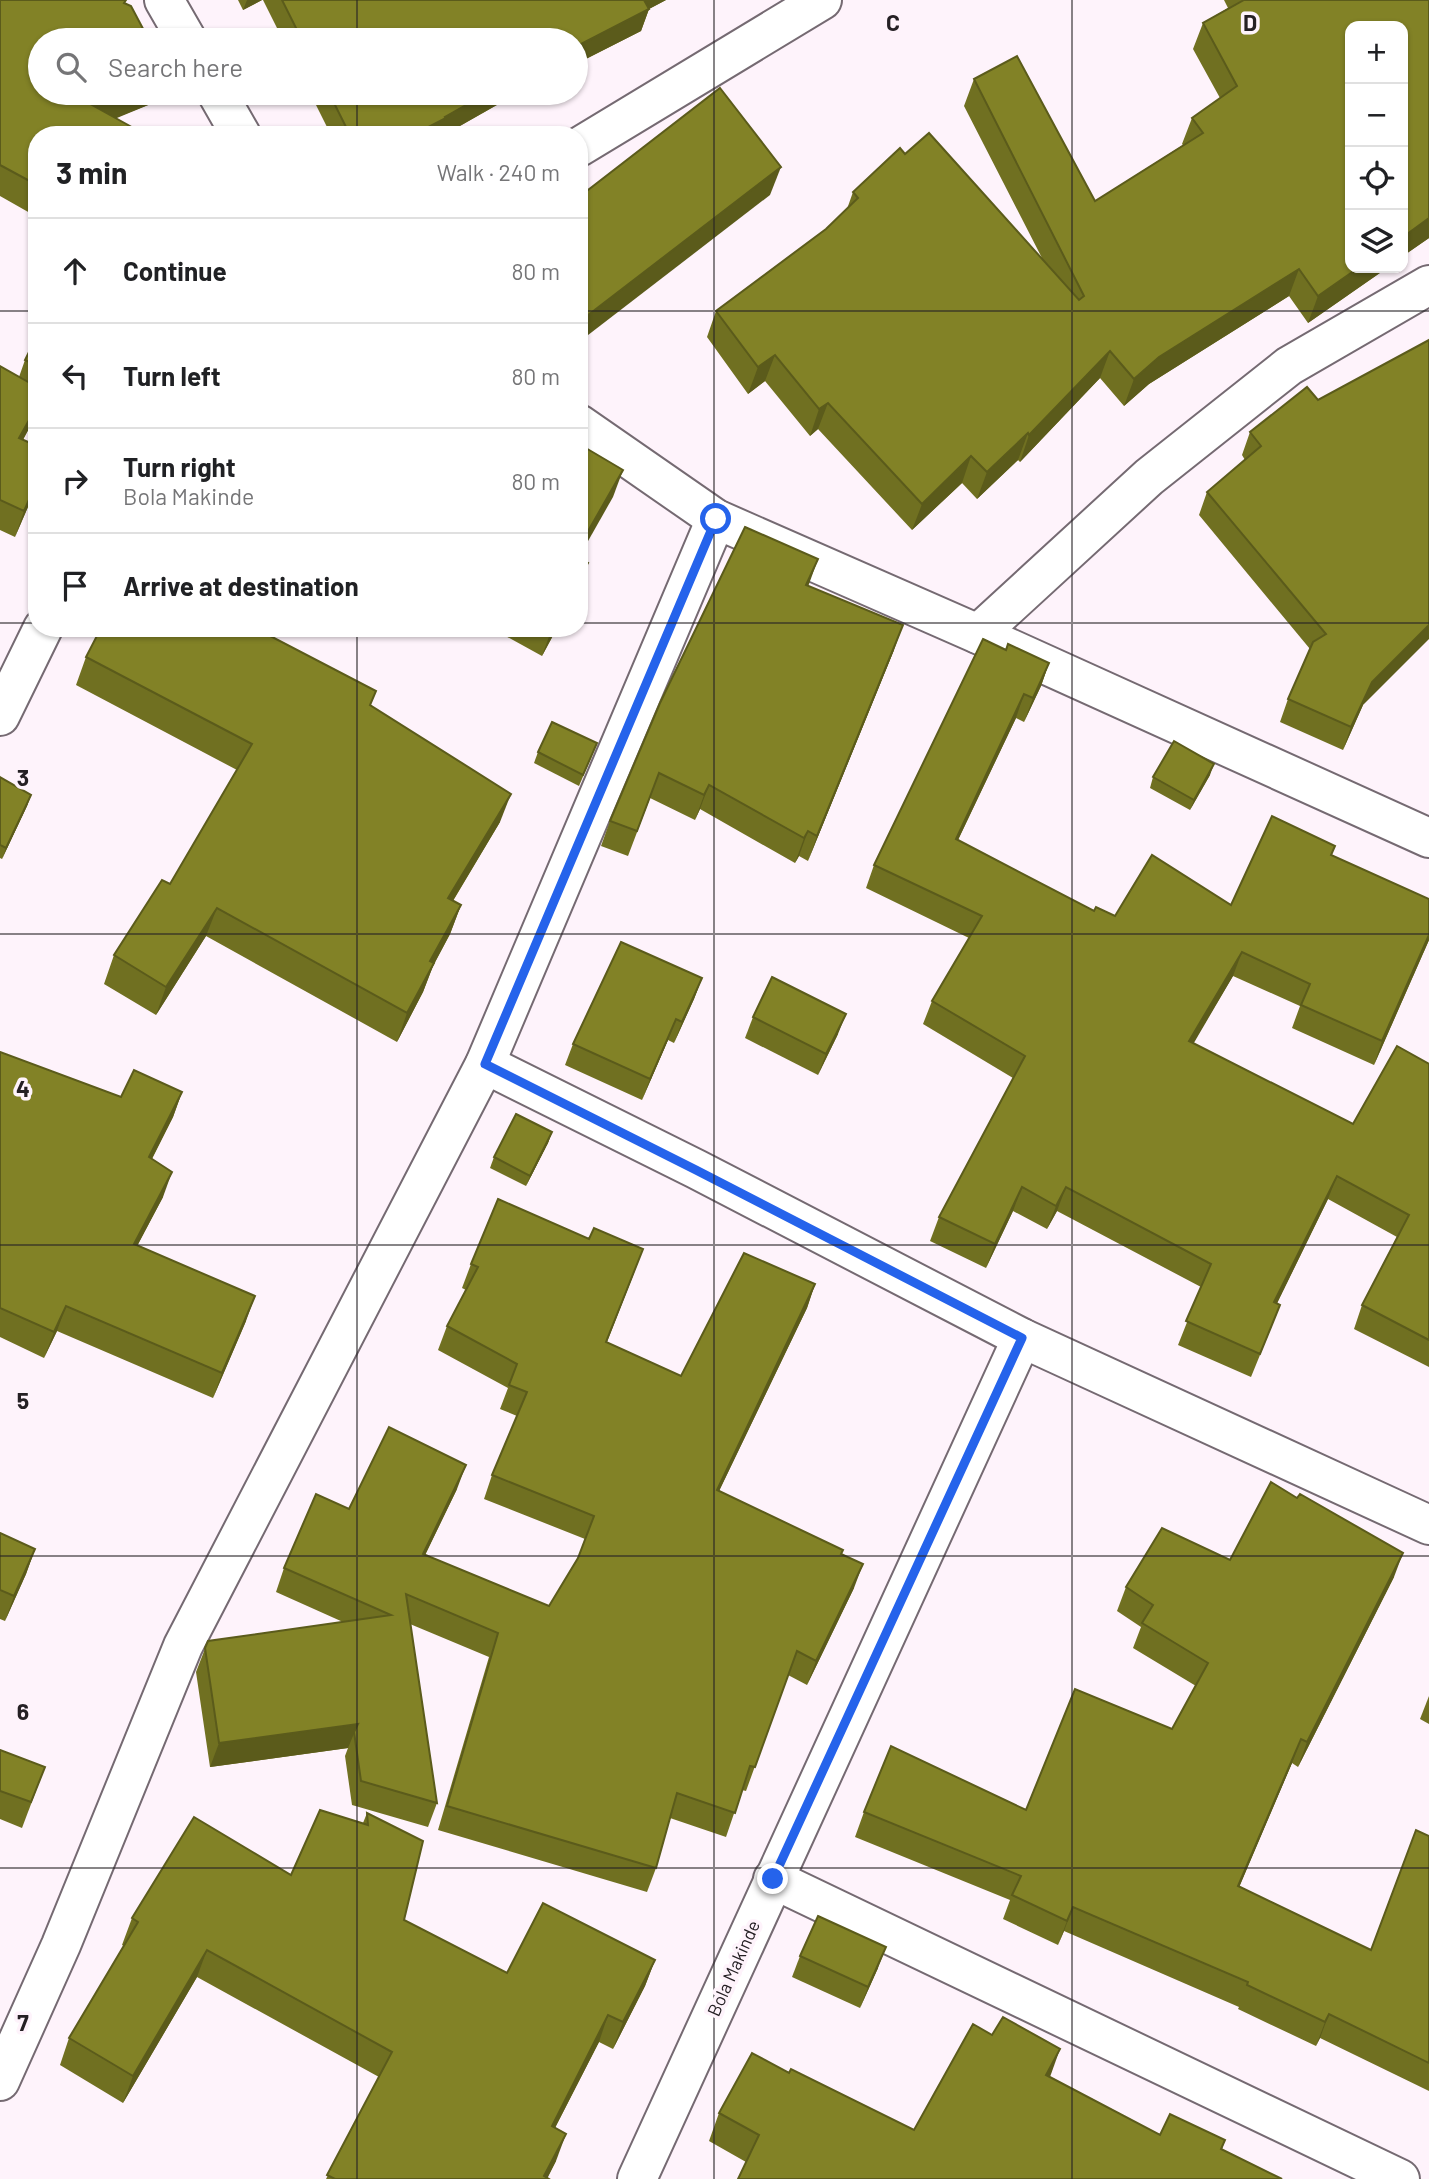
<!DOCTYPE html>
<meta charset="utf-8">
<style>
:root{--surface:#fff;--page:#f2f2f2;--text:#202124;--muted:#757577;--line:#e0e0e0}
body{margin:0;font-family:Barlow,sans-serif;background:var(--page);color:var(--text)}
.controls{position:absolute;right:21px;top:21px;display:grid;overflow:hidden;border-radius:14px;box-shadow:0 2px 5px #0004}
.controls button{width:63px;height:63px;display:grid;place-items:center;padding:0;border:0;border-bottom:2px solid var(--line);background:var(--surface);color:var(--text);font:35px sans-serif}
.stop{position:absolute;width:21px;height:21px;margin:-16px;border:5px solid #2563eb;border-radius:50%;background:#fff}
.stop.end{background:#2563eb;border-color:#fff;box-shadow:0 2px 7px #0008}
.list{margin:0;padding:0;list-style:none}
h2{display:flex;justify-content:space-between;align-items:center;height:91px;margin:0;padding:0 28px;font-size:30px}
h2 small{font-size:23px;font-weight:400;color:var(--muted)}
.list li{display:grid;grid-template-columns:46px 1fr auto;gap:21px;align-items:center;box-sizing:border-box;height:105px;padding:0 28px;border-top:2px solid var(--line)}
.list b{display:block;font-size:26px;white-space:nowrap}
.list p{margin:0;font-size:23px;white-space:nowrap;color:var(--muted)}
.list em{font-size:23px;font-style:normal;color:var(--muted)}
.icon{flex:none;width:38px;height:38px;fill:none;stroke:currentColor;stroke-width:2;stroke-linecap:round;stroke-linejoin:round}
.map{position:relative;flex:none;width:1429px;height:2179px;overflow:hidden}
.search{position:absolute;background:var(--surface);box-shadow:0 2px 5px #0004;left:28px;top:28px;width:560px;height:77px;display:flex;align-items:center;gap:18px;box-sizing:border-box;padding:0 24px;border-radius:38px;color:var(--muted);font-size:26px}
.panel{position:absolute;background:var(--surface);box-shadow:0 2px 5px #0004;left:28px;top:126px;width:560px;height:511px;border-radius:28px}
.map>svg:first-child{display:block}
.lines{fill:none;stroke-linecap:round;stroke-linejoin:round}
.minor-casing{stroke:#756a72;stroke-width:42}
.minor{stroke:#fff;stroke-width:38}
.wall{fill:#707021}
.shaded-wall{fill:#5b5b1b}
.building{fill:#828226;stroke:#5b5b1b;stroke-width:2}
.route{stroke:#2563eb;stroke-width:9}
.grid{fill:none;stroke:#252024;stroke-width:2;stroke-opacity:0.55}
.labels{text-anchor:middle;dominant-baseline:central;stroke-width:7;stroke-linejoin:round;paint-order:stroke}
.street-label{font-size:18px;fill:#252024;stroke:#fef3fb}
.grid-label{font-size:23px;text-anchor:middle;font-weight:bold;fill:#252024;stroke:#fef3fb;stroke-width:7;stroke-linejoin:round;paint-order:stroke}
</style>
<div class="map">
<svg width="1429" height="2179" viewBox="0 0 1429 2179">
<rect width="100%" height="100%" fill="#fef3fb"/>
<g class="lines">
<defs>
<g id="minor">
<path d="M 164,0 L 187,40"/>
<path d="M 217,93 L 241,135"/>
<path d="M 579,147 L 822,0"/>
<path d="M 579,424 L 716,519 L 978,634 L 1429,838"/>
<path d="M 978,634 L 1149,477 L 1289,366 L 1429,285"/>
<path d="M 0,716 L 43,628"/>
<path d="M 485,1064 L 696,1169 L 1022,1338 L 1429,1525"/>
<path d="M 773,1879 L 1400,2179"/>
<path d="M 0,2081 L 61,1945 L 183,1646 L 485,1064 L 716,519"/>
<path d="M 637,2179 L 1022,1338"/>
</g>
</defs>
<use href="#minor" class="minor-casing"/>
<use href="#minor" class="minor"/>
</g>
<g class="wall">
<path d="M 0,0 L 125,3 L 158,101 L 115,118 L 37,135 L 37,217 L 0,196 Z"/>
<path d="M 238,0 L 262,0 L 243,10 Z"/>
<path d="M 263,0 L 666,0 L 649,9 L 641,31 L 576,64 L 576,40 L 283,40 Z"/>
<path d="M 1224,0 L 1429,0 L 1429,238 L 1403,256 L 1403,26 L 1350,268 L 1387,268 L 1308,323 L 1289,296 L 1149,384 L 1124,406 L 1100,378 L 1020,462 L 1018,460 L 977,499 L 962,483 L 912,530 L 818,429 L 810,436 L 765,381 L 748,394 L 707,337 L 716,311 L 826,229 L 847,209 L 853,192 L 905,154 L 1042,258 L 964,106 L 974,79 L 1095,201 L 1183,145 L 1182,144 L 1192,118 L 1220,98 L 1193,49 L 1203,23 L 1228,8 Z"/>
<path d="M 310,93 L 518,93 L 444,135 L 331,135 Z"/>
<path d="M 37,336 L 37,413 L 23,440 L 37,446 L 37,486 L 15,537 L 0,530 L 0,366 L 19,377 L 25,360 Z"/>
<path d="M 1307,387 L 1363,705 L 1343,750 L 1280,722 L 1288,699 L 1310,649 L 1199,515 L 1207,492 L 1245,460 L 1242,455 L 1250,432 Z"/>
<path d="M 808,586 L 894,650 L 808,861 L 799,856 L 795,863 L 700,809 L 695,820 L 650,798 L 628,856 L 601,846 L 610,821 Z"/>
<path d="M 348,628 L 362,628 L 358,635 Z"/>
<path d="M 491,628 L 557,628 L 542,656 Z"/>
<path d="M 1006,650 L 1049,663 L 1041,686 L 1024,722 L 1016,718 L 958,840 L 1094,911 L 1115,916 L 1231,905 L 1332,855 L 1429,940 L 1374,1065 L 1292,1028 L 1300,1006 L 1233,976 L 1193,1043 L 1353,1124 L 1429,1064 L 1429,1367 L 1354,1329 L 1362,1305 L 1397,1237 L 1328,1199 L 1277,1303 L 1271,1328 L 1251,1377 L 1178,1345 L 1201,1287 L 1057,1211 L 1047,1229 L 1013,1211 L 986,1268 L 930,1241 L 939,1217 L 1013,1078 L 923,1024 L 932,1001 L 969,938 L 866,888 L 874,865 Z"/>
<path d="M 86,657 L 370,705 L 500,822 L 453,901 L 461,905 L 450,934 L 433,966 L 423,992 L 397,1042 L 206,936 L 156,1015 L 104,984 L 114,955 L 170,884 L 237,770 L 76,685 Z"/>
<path d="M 538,752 L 593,753 L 579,786 L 534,763 Z"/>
<path d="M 1210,775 L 1190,810 L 1150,788 L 1153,777 Z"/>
<path d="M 0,777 L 31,795 L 27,806 L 2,859 L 0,858 Z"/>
<path d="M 702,978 L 694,999 L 674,1043 L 668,1040 L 642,1100 L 565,1065 L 573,1044 Z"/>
<path d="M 753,1017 L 838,1034 L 818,1075 L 745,1038 Z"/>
<path d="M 0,1052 L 121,1097 L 182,1092 L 173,1117 L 152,1159 L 163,1197 L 137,1246 L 246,1321 L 213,1398 L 57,1331 L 44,1358 L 0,1337 Z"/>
<path d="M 552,1132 L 548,1143 L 526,1186 L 490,1168 L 494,1157 Z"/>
<path d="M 471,1264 L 634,1273 L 607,1342 L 681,1376 L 815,1284 L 807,1308 L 719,1491 L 841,1554 L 854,1588 L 807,1685 L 788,1675 L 746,1791 L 742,1790 L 726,1837 L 670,1818 L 656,1868 L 647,1892 L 438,1830 L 489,1657 L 410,1624 L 437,1803 L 428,1827 L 352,1805 L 345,1756 L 348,1748 L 210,1767 L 196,1672 L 208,1641 L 343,1622 L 276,1592 L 284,1568 L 349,1509 L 457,1489 L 425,1555 L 549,1606 L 578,1558 L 585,1539 L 484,1499 L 492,1475 L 517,1416 L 500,1409 L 508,1388 L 438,1350 L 447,1326 L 466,1290 L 462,1288 Z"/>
<path d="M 0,1533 L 35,1549 L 26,1574 L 5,1621 L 0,1619 Z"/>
<path d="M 1230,1560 L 1394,1577 L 1298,1767 L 1292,1763 L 1239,1887 L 1371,1950 L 1429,1836 L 1429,2091 L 1320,2038 L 1316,2046 L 1238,2009 L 1239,2007 L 1064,1931 L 1058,1945 L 1003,1919 L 1010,1900 L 855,1837 L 864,1812 L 1026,1810 L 1172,1729 L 1196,1686 L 1133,1648 L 1141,1627 L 1117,1611 L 1126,1587 Z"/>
<path d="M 1429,1696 L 1429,1724 L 1420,1719 Z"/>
<path d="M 0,1750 L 45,1767 L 22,1828 L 0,1819 Z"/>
<path d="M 367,1813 L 404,1920 L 507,1973 L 655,1960 L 645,1986 L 613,2049 L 599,2042 L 555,2128 L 556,2161 L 547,2178 L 549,2179 L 326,2179 L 379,2077 L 197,1977 L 123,2103 L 60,2065 L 69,2038 L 124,1946 L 122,1945 L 132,1918 L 291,1875 L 363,1823 Z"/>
<path d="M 800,1956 L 878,1968 L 860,2008 L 792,1977 Z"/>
<path d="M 789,2073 L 914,2130 L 1050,2078 L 1160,2135 L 1225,2140 L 1222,2149 L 746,2162 L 709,2141 L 719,2113 Z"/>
</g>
<g class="shaded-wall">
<path d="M 247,0 L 262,0 L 243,10 Z"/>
<path d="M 640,0 L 666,0 L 649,9 L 641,31 L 576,64 L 576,49 L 581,44 Z"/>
<path d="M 123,93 L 161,93 L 158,101 L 83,132 L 92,105 Z"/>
<path d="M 487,93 L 518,93 L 444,135 L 413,135 Z"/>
<path d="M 781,167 L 770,195 L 579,342 L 579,322 Z"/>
<path d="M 1429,218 L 1429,238 L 1403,256 L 1403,237 Z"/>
<path d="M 1358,268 L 1387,268 L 1308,323 L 1318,296 Z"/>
<path d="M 1299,269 L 1289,296 L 1149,384 L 1124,406 L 1134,379 L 1159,357 Z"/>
<path d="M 1110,351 L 1100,378 L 1020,462 L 1029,435 Z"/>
<path d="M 775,355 L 765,381 L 748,394 L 758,367 Z"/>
<path d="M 828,403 L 818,429 L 810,436 L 819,409 Z"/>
<path d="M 37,406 L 37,413 L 35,418 L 9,464 L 19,438 Z"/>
<path d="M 1028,433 L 1018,460 L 977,499 L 987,472 Z"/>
<path d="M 971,456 L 962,483 L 912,530 L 922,504 Z"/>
<path d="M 623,470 L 613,497 L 579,557 L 579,547 Z"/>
<path d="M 37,482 L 37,486 L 15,537 L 24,511 Z"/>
<path d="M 818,559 L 809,584 L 797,610 L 806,585 Z"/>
<path d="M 588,563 L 579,586 L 579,579 Z"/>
<path d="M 903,625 L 894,650 L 808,861 L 817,836 Z"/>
<path d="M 1429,625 L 1429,639 L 1363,705 L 1343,750 L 1351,727 L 1372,682 Z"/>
<path d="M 552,628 L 557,628 L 542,656 Z"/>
<path d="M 1049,663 L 1041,686 L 1024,722 L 1033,698 Z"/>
<path d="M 1024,694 L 1016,718 L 947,863 L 956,839 Z"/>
<path d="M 1214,764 L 1210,775 L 1190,810 L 1194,800 Z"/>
<path d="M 709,785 L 700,809 L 695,820 L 704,795 Z"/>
<path d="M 511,794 L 500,822 L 437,927 L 448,898 Z"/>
<path d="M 31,795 L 27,806 L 2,859 L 6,848 Z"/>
<path d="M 808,831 L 799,856 L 795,863 L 804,838 Z"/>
<path d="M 461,905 L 450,934 L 433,966 L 423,992 L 397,1042 L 407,1013 L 430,961 Z"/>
<path d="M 217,908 L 206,936 L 156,1015 L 166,987 Z"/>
<path d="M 1429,935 L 1429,940 L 1374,1065 L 1382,1041 Z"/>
<path d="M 1242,952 L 1233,976 L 1181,1065 L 1189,1041 Z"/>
<path d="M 702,978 L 694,999 L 674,1043 L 682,1022 Z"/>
<path d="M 846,1014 L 838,1034 L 818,1075 L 826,1054 Z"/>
<path d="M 676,1019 L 668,1040 L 642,1100 L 650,1079 Z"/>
<path d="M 182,1092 L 173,1117 L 140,1182 L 149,1157 Z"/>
<path d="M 552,1132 L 548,1143 L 526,1186 L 530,1176 Z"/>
<path d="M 172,1172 L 163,1197 L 125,1269 L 134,1244 Z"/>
<path d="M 1337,1176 L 1328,1199 L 1266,1326 L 1274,1302 Z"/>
<path d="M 1022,1187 L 1013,1211 L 986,1268 L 995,1244 Z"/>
<path d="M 1066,1187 L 1057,1211 L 1047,1229 L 1056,1206 Z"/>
<path d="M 643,1249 L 634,1273 L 597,1366 L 606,1342 Z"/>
<path d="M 815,1284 L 807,1308 L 708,1514 L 717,1490 Z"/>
<path d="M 255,1296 L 246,1321 L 213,1398 L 222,1373 Z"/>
<path d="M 66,1306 L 57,1331 L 44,1358 L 54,1332 Z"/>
<path d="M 466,1465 L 457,1489 L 414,1578 L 423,1554 Z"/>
<path d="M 35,1549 L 26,1574 L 5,1621 L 14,1596 Z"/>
<path d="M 1403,1553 L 1394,1577 L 1298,1767 L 1307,1742 Z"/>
<path d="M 863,1564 L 854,1588 L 807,1685 L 816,1661 Z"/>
<path d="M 358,1724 L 348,1748 L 210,1767 L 219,1743 Z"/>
<path d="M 1301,1739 L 1292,1763 L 1229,1911 L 1238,1886 Z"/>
<path d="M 1073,1907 L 1064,1931 L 1058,1945 L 1067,1921 Z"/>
<path d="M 886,1947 L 878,1968 L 860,2008 L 868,1987 Z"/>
<path d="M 207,1950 L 197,1977 L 123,2103 L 133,2076 Z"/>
<path d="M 655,1960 L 645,1986 L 613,2049 L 623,2022 Z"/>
<path d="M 1329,2014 L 1320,2038 L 1316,2046 L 1325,2022 Z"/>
<path d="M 608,2015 L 599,2042 L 542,2153 L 552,2126 Z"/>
<path d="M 1060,2049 L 1050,2077 L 1046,2075 Z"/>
<path d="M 566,2134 L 556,2161 L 547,2179 L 543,2179 Z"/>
</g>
<g class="building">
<path d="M 0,0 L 126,0 L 124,3 L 131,6 L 149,40 L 40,40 L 40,93 L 123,93 L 92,105 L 146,135 L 37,135 L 37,185 L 0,165 Z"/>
<path d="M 282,0 L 644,0 L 649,9 L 581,44 L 582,46 L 576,49 L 576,40 L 302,40 Z"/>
<path d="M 1244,0 L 1429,0 L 1429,218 L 1403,237 L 1403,26 L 1350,26 L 1350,268 L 1358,268 L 1318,296 L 1299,269 L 1159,357 L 1134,379 L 1110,351 L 1029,435 L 1028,433 L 987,472 L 971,456 L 922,504 L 828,403 L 819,409 L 775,355 L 758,367 L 716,311 L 826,229 L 858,198 L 853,192 L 900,148 L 905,154 L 929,133 L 1079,300 L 1084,296 L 974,79 L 1017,56 L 1095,201 L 1203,133 L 1192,118 L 1237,86 L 1203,23 Z"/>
<path d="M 720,88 L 781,167 L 579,322 L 579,197 Z"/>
<path d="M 329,93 L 487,93 L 445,117 L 446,118 L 413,135 L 350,135 Z"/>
<path d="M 37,336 L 37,366 L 25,360 Z"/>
<path d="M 1429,340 L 1429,625 L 1372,682 L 1351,727 L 1288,699 L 1313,642 L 1326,634 L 1207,492 L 1261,446 L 1250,432 L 1307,387 L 1318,400 Z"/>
<path d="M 0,366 L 37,387 L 37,406 L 19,438 L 37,446 L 37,482 L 24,511 L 0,500 Z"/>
<path d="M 579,444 L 623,470 L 579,547 Z"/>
<path d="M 745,527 L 818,559 L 806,585 L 903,625 L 817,836 L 808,831 L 804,838 L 709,785 L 704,795 L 659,773 L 637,831 L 610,821 L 660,703 Z"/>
<path d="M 579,558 L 588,563 L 579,579 Z"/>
<path d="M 101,628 L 255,628 L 376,691 L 370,705 L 511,794 L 448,898 L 461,905 L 430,961 L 434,963 L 407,1013 L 217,908 L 166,987 L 114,955 L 162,880 L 170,884 L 252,744 L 86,657 Z"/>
<path d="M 983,639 L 1006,650 L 1008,644 L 1049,663 L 1033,698 L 1024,694 L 956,839 L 1094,911 L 1096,907 L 1115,916 L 1152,855 L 1231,905 L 1272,816 L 1335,846 L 1331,855 L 1429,899 L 1429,935 L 1382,1041 L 1301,1005 L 1310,984 L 1242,952 L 1189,1041 L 1353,1124 L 1397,1046 L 1429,1064 L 1429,1340 L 1362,1305 L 1409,1215 L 1337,1176 L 1274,1302 L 1280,1305 L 1260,1354 L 1186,1321 L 1211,1264 L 1066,1187 L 1056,1206 L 1022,1187 L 995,1244 L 939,1217 L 1025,1056 L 932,1001 L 982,916 L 874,865 Z"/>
<path d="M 552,722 L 597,743 L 583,775 L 538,752 Z"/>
<path d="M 1174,741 L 1214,764 L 1194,800 L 1153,777 Z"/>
<path d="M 0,777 L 31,795 L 6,848 L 0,845 Z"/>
<path d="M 621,942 L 702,978 L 682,1022 L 676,1019 L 650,1079 L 573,1044 Z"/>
<path d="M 772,977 L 846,1014 L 826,1054 L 753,1017 Z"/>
<path d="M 0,1052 L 121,1097 L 134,1070 L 182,1092 L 149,1157 L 172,1172 L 134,1244 L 255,1296 L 222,1373 L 66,1306 L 54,1332 L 0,1308 Z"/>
<path d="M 516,1114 L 552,1132 L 530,1176 L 494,1157 Z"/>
<path d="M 498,1199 L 589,1239 L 594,1228 L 643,1249 L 606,1342 L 681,1376 L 744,1253 L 815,1284 L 717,1490 L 843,1550 L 841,1554 L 863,1564 L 816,1661 L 797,1651 L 755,1767 L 750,1766 L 735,1813 L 677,1793 L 656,1868 L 447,1806 L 498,1633 L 406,1594 L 437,1803 L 361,1781 L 354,1732 L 358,1724 L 219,1743 L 205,1648 L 208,1641 L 391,1615 L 284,1568 L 316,1494 L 349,1509 L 389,1427 L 466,1465 L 423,1554 L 549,1606 L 578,1558 L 594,1516 L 492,1475 L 527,1392 L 509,1385 L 517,1364 L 447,1326 L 478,1267 L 471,1264 Z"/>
<path d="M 1271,1482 L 1297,1498 L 1300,1494 L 1403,1553 L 1307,1742 L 1301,1739 L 1238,1886 L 1371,1950 L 1416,1830 L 1429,1836 L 1429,2063 L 1329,2014 L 1325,2022 L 1247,1985 L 1248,1982 L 1073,1907 L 1067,1921 L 1012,1895 L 1021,1876 L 864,1812 L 891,1746 L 1026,1810 L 1075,1689 L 1172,1729 L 1208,1663 L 1142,1623 L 1153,1605 L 1126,1587 L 1162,1528 L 1230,1560 Z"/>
<path d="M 0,1533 L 35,1549 L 14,1596 L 0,1590 Z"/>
<path d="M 0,1750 L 45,1767 L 31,1802 L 0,1791 Z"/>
<path d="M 320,1810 L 368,1825 L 367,1813 L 423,1841 L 404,1920 L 507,1973 L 543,1903 L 655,1960 L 623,2022 L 608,2015 L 552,2126 L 566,2134 L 544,2176 L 549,2179 L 335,2179 L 327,2175 L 392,2052 L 207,1950 L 133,2076 L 69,2038 L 138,1922 L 132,1918 L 194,1817 L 291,1875 Z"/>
<path d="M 818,1916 L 886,1947 L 868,1987 L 800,1956 Z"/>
<path d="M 1003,2017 L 1060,2049 L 1046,2075 L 1160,2135 L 1170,2114 L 1225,2140 L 1221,2149 L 1282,2179 L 738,2179 L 759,2135 L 719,2113 L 752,2053 L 789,2073 L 791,2069 L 914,2130 L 973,2024 L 992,2035 Z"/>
</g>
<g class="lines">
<path class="route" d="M 716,519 L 485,1064 L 696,1170 L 1022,1338 L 773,1879"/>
</g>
<path class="grid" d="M 357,0 L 357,40M 714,0 L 714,2179M 1072,0 L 1072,2179M 357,93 L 357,135M 0,311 L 37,311M 579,311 L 1429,311M 0,623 L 37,623M 579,623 L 1429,623M 357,628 L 357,2179M 0,934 L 1429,934M 0,1245 L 1429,1245M 0,1556 L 1429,1556M 0,1868 L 1429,1868"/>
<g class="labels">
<g class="street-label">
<text transform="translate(733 1968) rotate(-66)">Bola Makinde</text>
</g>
</g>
<g class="grid-label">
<text x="893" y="31">C</text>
<text x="1250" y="31">D</text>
<text x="23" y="786">3</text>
<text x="23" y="1097">4</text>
<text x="23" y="1409">5</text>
<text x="23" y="1720">6</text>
<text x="23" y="2031">7</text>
</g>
</svg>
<div class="controls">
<button>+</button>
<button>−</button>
<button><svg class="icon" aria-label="locate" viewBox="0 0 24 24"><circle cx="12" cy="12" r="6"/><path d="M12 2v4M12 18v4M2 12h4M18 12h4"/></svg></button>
<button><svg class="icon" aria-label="layers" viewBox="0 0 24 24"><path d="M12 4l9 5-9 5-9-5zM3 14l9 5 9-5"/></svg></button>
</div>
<div class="stop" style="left:716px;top:519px"></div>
<div class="stop end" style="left:773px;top:1879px"></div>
<div class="search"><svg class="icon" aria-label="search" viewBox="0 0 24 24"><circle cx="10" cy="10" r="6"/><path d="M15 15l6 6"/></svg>Search here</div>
<section class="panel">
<h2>3 min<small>Walk · 240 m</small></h2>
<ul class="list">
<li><svg class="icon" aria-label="ahead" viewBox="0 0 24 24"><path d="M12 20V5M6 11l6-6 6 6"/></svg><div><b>Continue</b></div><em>80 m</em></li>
<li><svg class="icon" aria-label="left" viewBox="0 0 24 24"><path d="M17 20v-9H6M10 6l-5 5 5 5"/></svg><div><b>Turn left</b></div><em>80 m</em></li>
<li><svg class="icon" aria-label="right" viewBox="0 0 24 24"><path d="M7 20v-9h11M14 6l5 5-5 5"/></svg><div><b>Turn right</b><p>Bola Makinde</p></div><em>80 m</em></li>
<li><svg class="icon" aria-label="arrive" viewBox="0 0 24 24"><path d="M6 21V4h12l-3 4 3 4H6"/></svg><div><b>Arrive at destination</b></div></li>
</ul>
</section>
</div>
